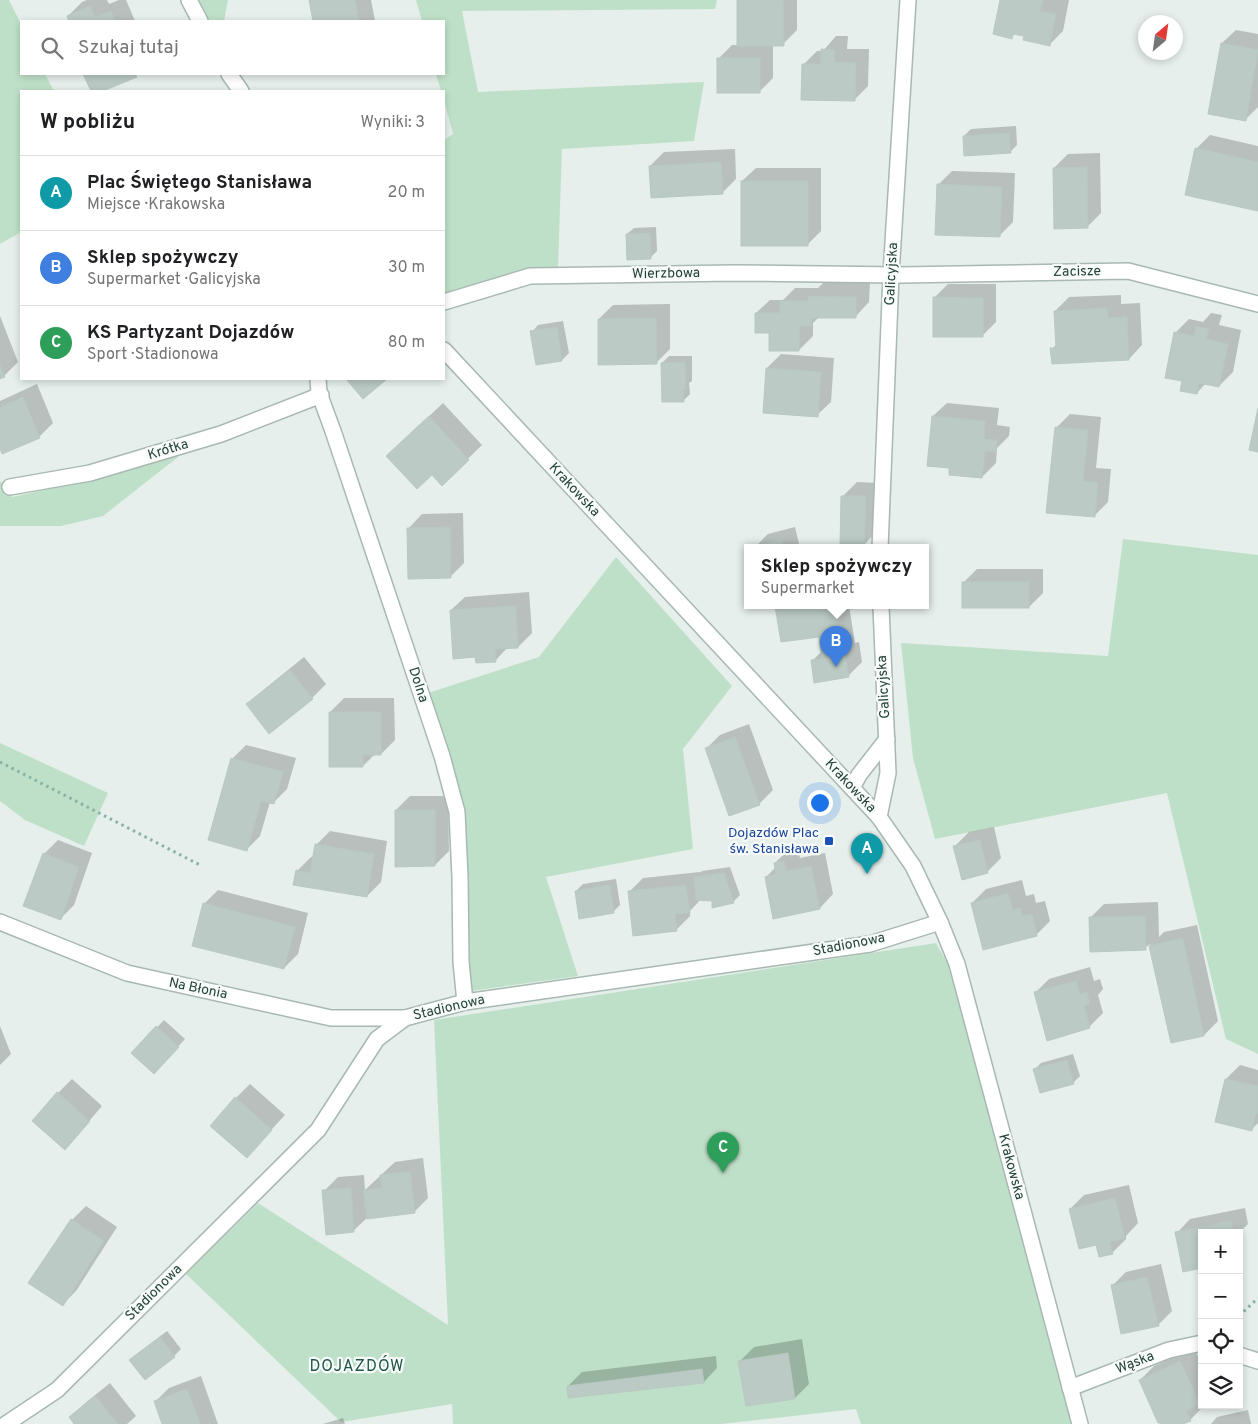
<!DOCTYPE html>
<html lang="pl">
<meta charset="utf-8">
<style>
:root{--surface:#fff;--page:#f6f6f6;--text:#202124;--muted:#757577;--line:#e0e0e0;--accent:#7c3aed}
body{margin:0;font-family:Overpass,sans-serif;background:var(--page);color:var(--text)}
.controls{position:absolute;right:15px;bottom:15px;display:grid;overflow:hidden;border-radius:0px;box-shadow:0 2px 8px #0003}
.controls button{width:45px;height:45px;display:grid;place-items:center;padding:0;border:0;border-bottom:1px solid var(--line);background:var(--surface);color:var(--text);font:25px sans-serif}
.compass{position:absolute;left:1138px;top:15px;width:45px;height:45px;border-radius:50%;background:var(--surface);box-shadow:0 2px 8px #0003;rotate:29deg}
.you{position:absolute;left:819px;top:802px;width:18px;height:18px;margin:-12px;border:4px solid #fff;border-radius:50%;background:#1a73e8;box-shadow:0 0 0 8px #1a73e833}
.badge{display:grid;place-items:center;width:32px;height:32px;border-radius:50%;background:var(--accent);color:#fff;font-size:16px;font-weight:700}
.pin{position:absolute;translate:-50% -41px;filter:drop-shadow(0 1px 2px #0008)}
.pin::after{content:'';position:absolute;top:26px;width:18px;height:15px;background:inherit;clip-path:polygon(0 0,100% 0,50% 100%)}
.popup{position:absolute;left:744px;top:544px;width:185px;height:65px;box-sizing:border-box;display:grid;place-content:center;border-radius:0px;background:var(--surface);filter:drop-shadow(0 1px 4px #0005);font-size:16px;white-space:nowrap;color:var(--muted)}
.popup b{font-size:19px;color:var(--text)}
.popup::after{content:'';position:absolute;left:50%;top:100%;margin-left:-10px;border:10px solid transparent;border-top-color:var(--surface)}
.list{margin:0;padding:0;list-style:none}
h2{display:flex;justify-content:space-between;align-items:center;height:65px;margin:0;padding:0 20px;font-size:21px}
h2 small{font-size:16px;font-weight:400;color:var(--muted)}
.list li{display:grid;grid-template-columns:32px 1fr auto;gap:15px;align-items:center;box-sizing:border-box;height:75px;padding:0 20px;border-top:1px solid var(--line)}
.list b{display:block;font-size:19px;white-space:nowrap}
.list p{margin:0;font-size:16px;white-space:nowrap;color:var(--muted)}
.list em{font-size:16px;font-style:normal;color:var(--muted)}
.icon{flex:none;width:28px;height:28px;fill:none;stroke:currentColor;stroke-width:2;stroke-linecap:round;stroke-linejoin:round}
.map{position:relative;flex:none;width:1258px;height:1424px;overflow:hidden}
.search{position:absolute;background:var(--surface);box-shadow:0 2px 8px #0003;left:20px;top:20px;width:425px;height:55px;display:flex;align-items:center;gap:12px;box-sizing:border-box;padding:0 18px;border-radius:0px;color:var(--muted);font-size:19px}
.panel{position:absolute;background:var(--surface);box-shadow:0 2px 8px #0003;left:20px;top:90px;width:425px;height:290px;border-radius:0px}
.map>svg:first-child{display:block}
.green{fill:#bfe0c8}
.shadow{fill:#0003}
.building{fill:#bbcac4;stroke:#b8c9c2}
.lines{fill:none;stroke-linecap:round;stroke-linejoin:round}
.minor-casing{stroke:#a8b8b2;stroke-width:18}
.path{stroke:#86b3a5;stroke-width:3;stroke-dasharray:2.5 4;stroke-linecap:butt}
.minor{stroke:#fff;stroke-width:15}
.transit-dot{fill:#1a4fb4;stroke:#f7fbf9;stroke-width:2}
.labels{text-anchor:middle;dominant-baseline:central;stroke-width:4.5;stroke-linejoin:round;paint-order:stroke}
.street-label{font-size:14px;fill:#24423a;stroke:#f7fbf9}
.transit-label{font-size:14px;fill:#164399;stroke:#f7fbf9;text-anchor:end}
.quarter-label{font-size:16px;letter-spacing:1px;fill:#1f5548;stroke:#f7fbf9}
</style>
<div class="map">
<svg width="1258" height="1424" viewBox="0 0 1258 1424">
<rect width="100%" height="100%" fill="#e6efeb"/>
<g class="green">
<path d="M 0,0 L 9,0 L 21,24 L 21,74 L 45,74 L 54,91 L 21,91 L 21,232 L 0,244 Z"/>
<path d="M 199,0 L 228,0 L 224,21 L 210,21 Z"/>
<path d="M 416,0 L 717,0 L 715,9 L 462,11 L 478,92 L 704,82 L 694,141 L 562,149 L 558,267 L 444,295 L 444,140 L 453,134 L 444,100 L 444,91 L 441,91 L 436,74 L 444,74 L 444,21 L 422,21 Z"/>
<path d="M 183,453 L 103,516 L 61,526 L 0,526 L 0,481 L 12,497 L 92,480 Z"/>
<path d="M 1123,539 L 1258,555 L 1258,1054 L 1226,1039 L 1167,793 L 935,839 L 913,758 L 901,643 L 1108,656 Z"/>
<path d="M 616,557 L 732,686 L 683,749 L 693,849 L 546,877 L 578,976 L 471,991 L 464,813 L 428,693 L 539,657 Z"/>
<path d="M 0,743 L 108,793 L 84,846 L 25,820 L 0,801 Z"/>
<path d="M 936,943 L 949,966 L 1072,1424 L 861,1424 L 856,1409 L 721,1424 L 453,1424 L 452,1404 L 341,1422 L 186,1274 L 258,1203 L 448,1325 L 434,1020 Z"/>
</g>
<g class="shadow">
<path d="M 87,0 L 107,0 L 109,4 L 119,0 L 126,0 L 135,21 L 71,21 L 68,16 L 82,2 Z"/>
<path d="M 310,0 L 371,0 L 375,21 L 314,21 Z"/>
<path d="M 738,0 L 797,0 L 797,30 L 783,44 L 773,44 L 773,78 L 759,92 L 718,59 L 732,45 L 739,45 Z"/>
<path d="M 1001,0 L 1069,0 L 1063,31 L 1049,45 L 1026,36 L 1016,33 L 1012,37 Z"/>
<path d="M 1236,30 L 1258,34 L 1258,107 L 1246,119 L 1222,43 Z"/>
<path d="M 836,36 L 848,36 L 847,49 L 869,49 L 868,86 L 854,100 L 803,65 L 817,51 L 823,51 Z"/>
<path d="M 85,74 L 138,74 L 100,91 L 92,91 Z"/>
<path d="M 1016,126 L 1017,145 L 1010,152 L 964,136 L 971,129 Z"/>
<path d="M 1210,135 L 1258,146 L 1258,210 L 1196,149 Z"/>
<path d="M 735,149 L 736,179 L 722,193 L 650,166 L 664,152 Z"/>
<path d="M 1100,153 L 1101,213 L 1087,227 L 1054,168 L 1068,154 Z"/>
<path d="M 756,168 L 821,168 L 821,231 L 807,245 L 742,181 Z"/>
<path d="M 952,171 L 1015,173 L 1013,222 L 999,236 L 938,185 Z"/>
<path d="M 656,227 L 657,251 L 650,258 L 627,234 L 634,228 Z"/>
<path d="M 823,283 L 870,283 L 869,302 L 856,316 L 819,317 L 813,323 L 813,336 L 799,350 L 770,332 L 756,313 L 770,300 L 783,300 L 795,288 L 818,288 Z"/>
<path d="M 948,284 L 996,284 L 996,322 L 982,336 L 934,298 Z"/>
<path d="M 1121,295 L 1121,304 L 1140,303 L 1142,345 L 1129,359 L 1052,349 L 1057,344 L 1055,311 L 1069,297 Z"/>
<path d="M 670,304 L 670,349 L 656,363 L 599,319 L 613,305 Z"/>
<path d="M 1211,313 L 1222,315 L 1219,325 L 1241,330 L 1233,372 L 1219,386 L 1206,383 L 1197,393 L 1183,380 L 1175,333 L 1189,319 L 1203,322 Z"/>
<path d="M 0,316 L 18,362 L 4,376 L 0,377 Z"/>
<path d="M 563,321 L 569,353 L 562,360 L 537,364 L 532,332 L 538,325 Z"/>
<path d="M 781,354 L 834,358 L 831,402 L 817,415 L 767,368 Z"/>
<path d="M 669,356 L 692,356 L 692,381 L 689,383 L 690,394 L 683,401 L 662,363 Z"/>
<path d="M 37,384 L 53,423 L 39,437 L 0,445 L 0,401 Z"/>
<path d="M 443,403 L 482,445 L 442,484 L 402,442 Z"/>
<path d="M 947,403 L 999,408 L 997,425 L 1010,427 L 1009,436 L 997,448 L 996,463 L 982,477 L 951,467 L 933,416 Z"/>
<path d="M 1070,414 L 1101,417 L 1096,468 L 1111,469 L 1108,502 L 1094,516 L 1056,428 Z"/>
<path d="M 857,482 L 879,483 L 877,531 L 864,545 L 843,496 Z"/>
<path d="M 463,513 L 464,563 L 450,577 L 409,528 L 422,514 Z"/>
<path d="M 795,527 L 800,548 L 754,548 L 768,534 Z"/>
<path d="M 977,569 L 1043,569 L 1043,593 L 1029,607 L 963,583 Z"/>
<path d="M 529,592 L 532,633 L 518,647 L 508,647 L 495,661 L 476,655 L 451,610 L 465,597 Z"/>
<path d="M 776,606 L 849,606 L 855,643 L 859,642 L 862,662 L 848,676 L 812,661 L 822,651 L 820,635 L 782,641 Z"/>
<path d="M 304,657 L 326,684 L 312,698 L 248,705 L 262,691 Z"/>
<path d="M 344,698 L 394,698 L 395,740 L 381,754 L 375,754 L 363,766 L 330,712 Z"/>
<path d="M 749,724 L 773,790 L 759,804 L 706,749 L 720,735 Z"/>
<path d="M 246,745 L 296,758 L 287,789 L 273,803 L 270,802 L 260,836 L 246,850 L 232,759 Z"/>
<path d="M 410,796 L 448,796 L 449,851 L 435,865 L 396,810 Z"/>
<path d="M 994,827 L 1001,858 L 987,872 L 955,846 L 969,832 Z"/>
<path d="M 330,831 L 387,841 L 381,882 L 367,896 L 297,871 L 311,857 L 314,857 L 316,845 Z"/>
<path d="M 58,840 L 92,853 L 74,905 L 60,919 L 44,854 Z"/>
<path d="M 798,848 L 800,858 L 825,853 L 833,894 L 820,908 L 766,877 L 776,867 L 775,863 L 789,849 Z"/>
<path d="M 730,867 L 740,895 L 733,902 L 701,899 L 690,911 L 690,916 L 676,930 L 629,892 L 643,878 L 700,872 L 700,873 L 702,871 Z"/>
<path d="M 616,879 L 620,905 L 613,912 L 576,891 L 583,884 Z"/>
<path d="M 1022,880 L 1026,896 L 1034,894 L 1036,903 L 1045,901 L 1050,921 L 1036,935 L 972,903 L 986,889 Z"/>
<path d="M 218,890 L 308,913 L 298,954 L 284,968 L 204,904 Z"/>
<path d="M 1158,902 L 1159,937 L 1164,932 L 1197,925 L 1218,1021 L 1204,1035 L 1172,1041 L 1150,944 L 1145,948 L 1090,918 L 1104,904 Z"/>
<path d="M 1090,967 L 1094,981 L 1100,979 L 1103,989 L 1098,995 L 1103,1013 L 1089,1027 L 1035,993 L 1049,979 Z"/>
<path d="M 164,1020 L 185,1039 L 160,1066 L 133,1053 Z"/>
<path d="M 0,1026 L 11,1054 L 0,1065 Z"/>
<path d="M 1073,1054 L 1080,1076 L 1073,1083 L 1035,1069 L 1041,1063 Z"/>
<path d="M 1240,1065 L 1258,1070 L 1258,1123 L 1252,1129 L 1217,1121 L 1226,1079 Z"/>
<path d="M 72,1079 L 102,1106 L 78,1134 L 58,1093 Z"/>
<path d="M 250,1084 L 285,1115 L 247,1156 L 236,1098 Z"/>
<path d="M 423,1158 L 428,1198 L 414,1212 L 367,1218 L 353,1231 L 324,1191 L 338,1177 L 364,1175 L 365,1190 L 395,1162 Z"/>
<path d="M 1129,1185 L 1138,1223 L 1126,1236 L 1126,1239 L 1112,1253 L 1070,1209 L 1084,1195 Z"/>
<path d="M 86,1206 L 117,1227 L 76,1291 L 62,1305 L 29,1282 L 72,1220 Z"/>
<path d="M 1245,1208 L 1248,1224 L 1239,1233 L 1177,1233 L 1190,1219 Z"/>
<path d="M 1239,1234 L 1242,1248 L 1239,1251 Z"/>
<path d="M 1161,1264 L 1172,1311 L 1158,1325 L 1112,1286 L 1126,1272 Z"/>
<path d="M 167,1331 L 181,1349 L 174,1356 L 131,1360 L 138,1353 Z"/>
<path d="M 802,1339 L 809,1384 L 795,1398 L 747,1405 L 740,1361 L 754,1347 Z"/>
<path d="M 1194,1348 L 1202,1365 L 1202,1405 L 1204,1406 L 1190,1420 L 1180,1424 L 1162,1424 L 1140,1380 L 1154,1366 Z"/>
<path d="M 716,1356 L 717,1368 L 704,1382 L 568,1386 L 582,1372 Z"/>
<path d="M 201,1376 L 218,1424 L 163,1424 L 155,1402 L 169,1388 Z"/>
<path d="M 110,1383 L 136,1416 L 127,1424 L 76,1424 L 71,1417 L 84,1404 Z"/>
<path d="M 1248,1410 L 1251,1424 L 1211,1424 L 1217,1417 Z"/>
<path d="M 343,1418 L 345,1424 L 323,1424 Z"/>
</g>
<g class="building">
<path d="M 309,0 L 355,0 L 359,21 L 313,21 Z"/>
<path d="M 737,0 L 783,0 L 784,46 L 737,46 Z"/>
<path d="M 1000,0 L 1043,0 L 1040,11 L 1056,14 L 1050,46 L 1023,40 L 1024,36 L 1013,34 L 1012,39 L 993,34 Z"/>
<path d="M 90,6 L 95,17 L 111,11 L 115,21 L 69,21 L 67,16 Z"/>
<path d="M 1221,43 L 1258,50 L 1246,121 L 1208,114 Z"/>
<path d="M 821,49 L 834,50 L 834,62 L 856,63 L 855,101 L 801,100 L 802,64 L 821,64 Z"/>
<rect x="717" y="58" width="43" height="35"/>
<path d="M 83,74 L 135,74 L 137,77 L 103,91 L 91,91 Z"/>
<path d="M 1009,133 L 1011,153 L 964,156 L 963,136 Z"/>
<path d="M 1195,148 L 1258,162 L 1258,211 L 1185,195 Z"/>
<path d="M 721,162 L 723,194 L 651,198 L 649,166 Z"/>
<path d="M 1087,167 L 1088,228 L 1054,229 L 1053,168 Z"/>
<rect x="741" y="181" width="67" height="65"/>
<path d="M 937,184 L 1002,187 L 1000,237 L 935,235 Z"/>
<path d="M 650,233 L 651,259 L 627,260 L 626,234 Z"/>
<path d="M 808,296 L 856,297 L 856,318 L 811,318 L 811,326 L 800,326 L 799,351 L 769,351 L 769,333 L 755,333 L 755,313 L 780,313 L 780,301 L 808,301 Z"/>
<path d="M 933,297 L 983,298 L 983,337 L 933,337 Z"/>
<path d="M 1107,308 L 1108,318 L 1127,317 L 1129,360 L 1052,364 L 1050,348 L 1056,348 L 1054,311 Z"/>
<path d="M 656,318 L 657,364 L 598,365 L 598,319 Z"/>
<path d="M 1196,326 L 1209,329 L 1206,339 L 1228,344 L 1219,387 L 1199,383 L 1197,394 L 1180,391 L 1182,381 L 1165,378 L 1174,332 L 1194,336 Z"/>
<path d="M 557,327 L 562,361 L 536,365 L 530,331 Z"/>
<path d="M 685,362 L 686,389 L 683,389 L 684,402 L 662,402 L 661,363 Z"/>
<path d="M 0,365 L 5,377 L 0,379 Z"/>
<path d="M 766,368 L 821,372 L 818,417 L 763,413 Z"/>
<path d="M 346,379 L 387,379 L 363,399 Z"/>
<path d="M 23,397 L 40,438 L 2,454 L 0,448 L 0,407 Z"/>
<path d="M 1258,408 L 1258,452 L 1249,450 Z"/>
<path d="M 429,416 L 469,460 L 442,486 L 432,475 L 417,489 L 386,456 Z"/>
<path d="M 932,416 L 985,421 L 984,439 L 997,440 L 996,452 L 985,451 L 982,478 L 949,475 L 949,468 L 927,466 Z"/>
<path d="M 1055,427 L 1088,430 L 1083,481 L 1098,483 L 1095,517 L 1046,513 Z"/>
<path d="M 841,496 L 866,496 L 864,547 L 840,546 Z"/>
<path d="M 450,527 L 451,578 L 408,579 L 407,528 Z"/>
<path d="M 781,540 L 783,548 L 753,548 L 753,547 Z"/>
<rect x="962" y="582" width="67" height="26"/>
<path d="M 516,606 L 518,648 L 495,649 L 496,662 L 476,663 L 475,657 L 453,659 L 450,610 Z"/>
<path d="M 775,606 L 834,606 L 841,656 L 845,655 L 849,677 L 814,683 L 811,660 L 822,659 L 819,637 L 781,642 Z"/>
<path d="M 290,670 L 313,699 L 269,734 L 246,704 Z"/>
<path d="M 329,712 L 381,712 L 381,755 L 363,755 L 363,767 L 329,767 Z"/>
<path d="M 735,737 L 760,805 L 729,816 L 705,748 Z"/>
<path d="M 231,758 L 283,772 L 274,804 L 261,801 L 247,851 L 208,840 Z"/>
<path d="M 395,810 L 435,810 L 435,866 L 395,867 Z"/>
<path d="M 980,840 L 988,873 L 962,880 L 953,846 Z"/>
<path d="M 315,844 L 374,854 L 367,897 L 293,885 L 296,870 L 310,873 Z"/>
<path d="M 43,853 L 79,867 L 61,920 L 23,906 Z"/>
<path d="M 784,861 L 787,871 L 811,866 L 820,909 L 773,919 L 765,877 L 776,874 L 774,863 Z"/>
<path d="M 724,873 L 734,903 L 712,908 L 712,901 L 696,900 L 694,877 Z"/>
<path d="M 610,885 L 614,913 L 579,919 L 575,891 Z"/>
<path d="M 686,885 L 690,913 L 675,914 L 677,931 L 633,936 L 628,891 Z"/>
<path d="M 1008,893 L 1013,910 L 1020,908 L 1022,916 L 1032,914 L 1037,936 L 983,950 L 971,903 Z"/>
<path d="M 203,903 L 295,927 L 284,969 L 192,946 Z"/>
<path d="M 1145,916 L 1146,950 L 1090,952 L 1089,917 Z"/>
<path d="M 1183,938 L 1204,1036 L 1171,1043 L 1149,946 Z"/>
<path d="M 1076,981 L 1080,994 L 1087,992 L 1090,1004 L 1084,1006 L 1090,1028 L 1047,1041 L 1034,992 Z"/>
<path d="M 156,1026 L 179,1047 L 154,1074 L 131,1053 Z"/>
<path d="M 1067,1060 L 1074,1084 L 1040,1093 L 1033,1069 Z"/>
<path d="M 1225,1079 L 1258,1086 L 1258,1113 L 1256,1113 L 1252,1131 L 1215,1122 Z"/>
<path d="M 57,1092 L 90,1121 L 65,1150 L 32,1121 Z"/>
<path d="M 235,1097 L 272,1130 L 247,1158 L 210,1126 Z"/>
<path d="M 410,1171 L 415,1213 L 367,1219 L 363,1190 L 382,1188 L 380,1175 Z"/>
<path d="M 351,1188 L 354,1232 L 326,1235 L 322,1190 Z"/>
<path d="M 1115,1198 L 1125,1238 L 1110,1242 L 1113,1254 L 1099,1257 L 1096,1245 L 1079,1249 L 1069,1209 Z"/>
<path d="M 71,1219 L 104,1241 L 63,1306 L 28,1283 Z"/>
<path d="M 1231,1221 L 1234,1233 L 1202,1233 L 1202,1268 L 1183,1272 L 1175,1232 Z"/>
<path d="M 1147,1277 L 1159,1326 L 1121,1334 L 1111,1285 Z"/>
<path d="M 160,1337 L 175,1357 L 145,1380 L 129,1360 Z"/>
<path d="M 788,1353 L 795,1399 L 746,1406 L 738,1361 Z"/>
<path d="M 1180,1361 L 1200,1404 L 1186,1411 L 1191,1421 L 1183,1424 L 1160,1424 L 1160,1422 L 1158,1423 L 1139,1380 Z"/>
<path d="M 702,1369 L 704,1383 L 568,1398 L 567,1386 Z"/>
<path d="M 187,1389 L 200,1424 L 162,1424 L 154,1401 Z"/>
<path d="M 95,1396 L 118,1424 L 74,1424 L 69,1417 Z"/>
</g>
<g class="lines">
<defs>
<g id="minor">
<path d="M 189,0 L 200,21"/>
<path d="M 229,74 L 241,91"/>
<path d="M 444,302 L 530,276 L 735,273 L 900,275 L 1128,271 L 1258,304"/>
<path d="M 444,350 L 879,817 L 913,866 L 940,922 L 957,964 L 1080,1424"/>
<path d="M 318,379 L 319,393 L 333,431 L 442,756 L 457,812 L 460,877 L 461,962 L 465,1002"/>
<path d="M 10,487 L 90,473 L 221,434 L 321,395"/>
<path d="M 880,548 L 891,275 L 908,0"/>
<path d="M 852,788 L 859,775 L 887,739"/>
<path d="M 879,817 L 888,773 L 881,606"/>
<path d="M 0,922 L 127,973 L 331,1018 L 405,1018"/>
<path d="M 1239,1355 L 1258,1361"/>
<path d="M 1070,1388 L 1169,1350 L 1202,1343"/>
<path d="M 6,1424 L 57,1390 L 318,1130 L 377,1039 L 405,1018 L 465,1002 L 870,944 L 940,922"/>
</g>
</defs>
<use href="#minor" class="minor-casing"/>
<g class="path">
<path d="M 0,762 L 200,865"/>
<path d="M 1239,1316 L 1258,1298"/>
</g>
<use href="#minor" class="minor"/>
</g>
<rect class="transit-dot" x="824" y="836" width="10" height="10" rx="2.5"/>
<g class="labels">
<g class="street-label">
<text transform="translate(1077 272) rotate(-1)">Zacisze</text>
<text transform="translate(666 274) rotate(-1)">Wierzbowa</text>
<text transform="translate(892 274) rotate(-87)">Galicyjska</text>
<text transform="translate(168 450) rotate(-17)">Krótka</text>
<text transform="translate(574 490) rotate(47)">Krakowska</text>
<text transform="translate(418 685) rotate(72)">Dolna</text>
<text transform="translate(884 687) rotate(-93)">Galicyjska</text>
<text transform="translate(850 786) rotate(47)">Krakowska</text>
<text transform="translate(849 945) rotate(-11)">Stadionowa</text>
<text transform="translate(198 989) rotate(12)">Na Błonia</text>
<text transform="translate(449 1008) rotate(-13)">Stadionowa</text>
<text transform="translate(1011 1167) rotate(75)">Krakowska</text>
<text transform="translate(154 1293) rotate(-45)">Stadionowa</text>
<text transform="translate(1135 1363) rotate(-21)">Wąska</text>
</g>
<g class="transit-label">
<text x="819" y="833">Dojazdów Plac<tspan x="819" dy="16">św. Stanisława</tspan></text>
</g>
<g class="quarter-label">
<text x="357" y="1367">DOJAZDÓW</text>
</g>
</g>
</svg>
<div class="controls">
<button>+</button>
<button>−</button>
<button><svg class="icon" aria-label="locate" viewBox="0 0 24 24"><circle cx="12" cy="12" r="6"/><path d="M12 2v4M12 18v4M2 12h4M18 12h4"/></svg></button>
<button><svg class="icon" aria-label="layers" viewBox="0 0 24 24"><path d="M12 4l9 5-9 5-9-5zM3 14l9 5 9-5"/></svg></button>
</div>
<svg class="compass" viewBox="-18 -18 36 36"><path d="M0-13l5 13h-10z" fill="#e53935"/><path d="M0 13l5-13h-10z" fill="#757577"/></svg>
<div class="you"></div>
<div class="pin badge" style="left:867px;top:874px;background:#0f9aa8">A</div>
<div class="pin badge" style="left:836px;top:667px;background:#3f7fe0">B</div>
<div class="popup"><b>Sklep spożywczy</b>Supermarket</div>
<div class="pin badge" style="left:723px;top:1173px;background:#2e9e5b">C</div>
<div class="search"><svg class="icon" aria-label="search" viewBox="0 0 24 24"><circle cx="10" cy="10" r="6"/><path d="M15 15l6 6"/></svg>Szukaj tutaj</div>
<section class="panel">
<h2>W pobliżu<small>Wyniki: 3</small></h2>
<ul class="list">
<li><span class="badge" style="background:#0f9aa8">A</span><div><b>Plac Świętego Stanisława</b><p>Miejsce · Krakowska</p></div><em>20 m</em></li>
<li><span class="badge" style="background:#3f7fe0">B</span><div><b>Sklep spożywczy</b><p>Supermarket · Galicyjska</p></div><em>30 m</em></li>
<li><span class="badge" style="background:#2e9e5b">C</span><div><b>KS Partyzant Dojazdów</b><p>Sport · Stadionowa</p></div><em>80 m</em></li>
</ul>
</section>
</div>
